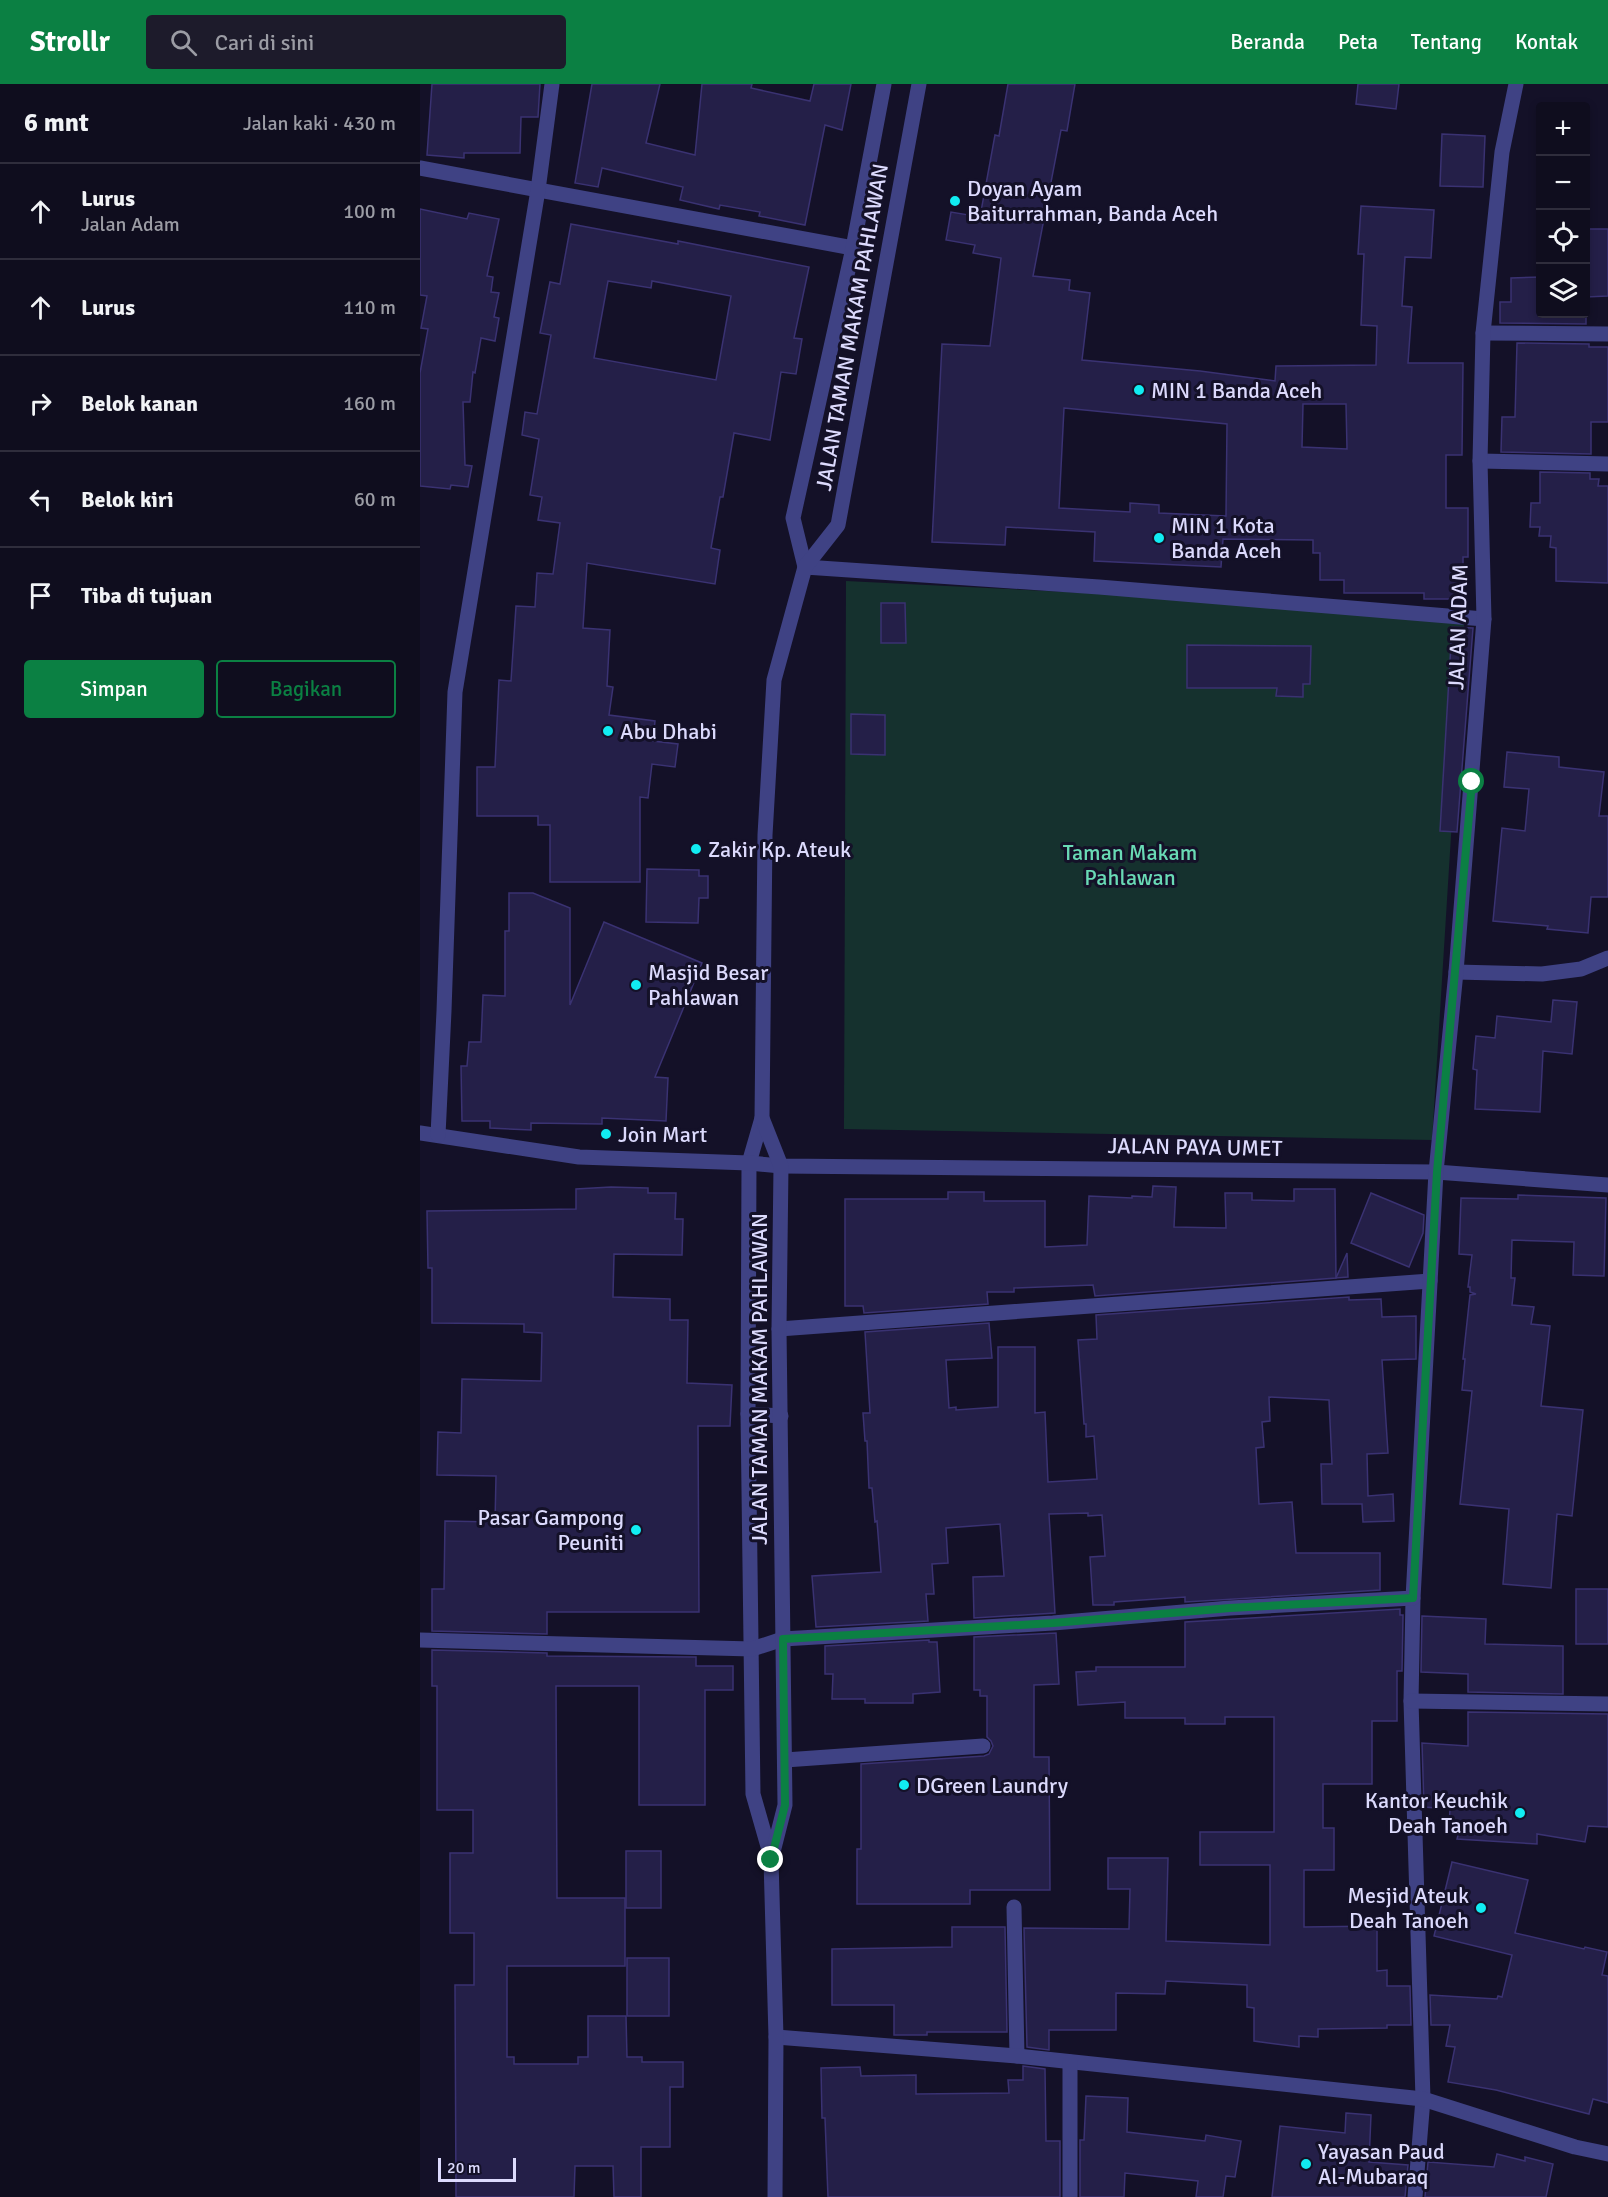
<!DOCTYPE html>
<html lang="id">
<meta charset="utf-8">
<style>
:root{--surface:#0f0d1e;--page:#1d1b2b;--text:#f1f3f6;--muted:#9b9ca4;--line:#2f2d3c;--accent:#0b8043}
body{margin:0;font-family:Signika,sans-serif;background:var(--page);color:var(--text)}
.controls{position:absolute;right:18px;top:18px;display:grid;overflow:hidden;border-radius:6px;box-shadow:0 3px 9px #0003}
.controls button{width:54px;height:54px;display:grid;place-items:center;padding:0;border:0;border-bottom:2px solid var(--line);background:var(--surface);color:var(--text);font:30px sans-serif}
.scale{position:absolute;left:18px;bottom:15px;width:78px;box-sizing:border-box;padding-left:6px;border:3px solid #dcdafd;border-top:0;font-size:16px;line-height:21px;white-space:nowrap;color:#dcdafd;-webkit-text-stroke:4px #141128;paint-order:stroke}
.stop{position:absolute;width:18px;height:18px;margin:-14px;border:4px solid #0b8043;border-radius:50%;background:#fff}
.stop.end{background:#0b8043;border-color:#fff;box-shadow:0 2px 6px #0008}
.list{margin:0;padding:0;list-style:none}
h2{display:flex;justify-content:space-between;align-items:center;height:78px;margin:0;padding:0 24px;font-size:26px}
h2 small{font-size:20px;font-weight:400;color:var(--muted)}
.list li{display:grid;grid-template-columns:39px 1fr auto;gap:18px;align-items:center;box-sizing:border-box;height:96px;padding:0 24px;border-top:2px solid var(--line)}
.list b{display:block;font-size:22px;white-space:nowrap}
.list p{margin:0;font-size:20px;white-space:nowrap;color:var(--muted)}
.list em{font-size:20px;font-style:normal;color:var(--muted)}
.actions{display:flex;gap:12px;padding:18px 24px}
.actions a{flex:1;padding:14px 0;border:2px solid var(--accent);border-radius:6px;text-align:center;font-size:21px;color:var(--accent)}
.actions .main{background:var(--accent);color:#fff}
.icon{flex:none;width:33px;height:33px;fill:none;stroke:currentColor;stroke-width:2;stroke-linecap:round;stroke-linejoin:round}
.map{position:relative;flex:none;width:1188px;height:2113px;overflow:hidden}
header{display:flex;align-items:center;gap:36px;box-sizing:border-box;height:84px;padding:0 30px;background:var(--accent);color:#fff}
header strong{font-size:28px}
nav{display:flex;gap:33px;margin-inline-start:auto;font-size:21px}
.search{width:420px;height:54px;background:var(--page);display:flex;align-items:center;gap:15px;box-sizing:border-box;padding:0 21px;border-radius:6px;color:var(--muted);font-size:22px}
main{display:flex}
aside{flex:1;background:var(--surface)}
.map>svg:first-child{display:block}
.green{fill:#15312e}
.building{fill:#241f48;stroke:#3a3272;stroke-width:1.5;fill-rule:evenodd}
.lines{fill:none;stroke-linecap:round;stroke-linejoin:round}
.minor{stroke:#3f4284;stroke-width:15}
.route{stroke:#0b8043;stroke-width:8}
.poi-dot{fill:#11ecf2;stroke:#141128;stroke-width:2}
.labels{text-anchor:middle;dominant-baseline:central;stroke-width:6;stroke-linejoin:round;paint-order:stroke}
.poi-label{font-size:22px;fill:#dcdafd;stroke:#141128;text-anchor:start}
.street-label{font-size:22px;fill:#dcdafd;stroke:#141128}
.park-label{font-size:22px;fill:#69dab5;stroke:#141128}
</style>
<header>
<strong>Strollr</strong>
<div class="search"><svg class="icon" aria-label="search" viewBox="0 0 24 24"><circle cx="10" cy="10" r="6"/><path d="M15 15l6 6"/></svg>Cari di sini</div>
<nav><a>Beranda</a><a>Peta</a><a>Tentang</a><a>Kontak</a></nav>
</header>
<main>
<aside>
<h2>6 mnt<small>Jalan kaki · 430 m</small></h2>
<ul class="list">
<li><svg class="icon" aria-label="ahead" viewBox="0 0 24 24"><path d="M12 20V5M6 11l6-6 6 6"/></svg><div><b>Lurus</b><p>Jalan Adam</p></div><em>100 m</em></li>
<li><svg class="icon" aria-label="ahead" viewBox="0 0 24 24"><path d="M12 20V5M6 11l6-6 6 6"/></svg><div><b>Lurus</b></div><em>110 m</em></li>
<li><svg class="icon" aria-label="right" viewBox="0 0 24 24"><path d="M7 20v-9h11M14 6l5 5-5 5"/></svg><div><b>Belok kanan</b></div><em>160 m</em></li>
<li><svg class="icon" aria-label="left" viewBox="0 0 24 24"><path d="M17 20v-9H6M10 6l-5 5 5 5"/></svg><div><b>Belok kiri</b></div><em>60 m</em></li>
<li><svg class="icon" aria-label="arrive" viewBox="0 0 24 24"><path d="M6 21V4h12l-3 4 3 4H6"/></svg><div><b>Tiba di tujuan</b></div></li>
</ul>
<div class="actions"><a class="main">Simpan</a><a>Bagikan</a></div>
</aside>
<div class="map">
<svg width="1188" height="2113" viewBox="0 0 1188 2113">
<rect width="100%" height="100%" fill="#141128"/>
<path class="green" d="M 426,497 L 1045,528 L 1012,1056 L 424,1045 Z"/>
<g class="building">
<path d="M 12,0 L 120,0 L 118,33 L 101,33 L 100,69 L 44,69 L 44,74 L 7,71 Z"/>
<path d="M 172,0 L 240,0 L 226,59 L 275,71 L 282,0 L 332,0 L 331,4 L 390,17 L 394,0 L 431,0 L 422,46 L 405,41 L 385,141 L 339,132 L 340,128 L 300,121 L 299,125 L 260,116 L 263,103 L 182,84 L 178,103 L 155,99 Z"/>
<path d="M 588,0 L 655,0 L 647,47 L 641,46 L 613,192 L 650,196 L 649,206 L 670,209 L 662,276 L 780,287 L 855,297 L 856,282 L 956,281 L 957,242 L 941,241 L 944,170 L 938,170 L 941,122 L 1014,126 L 1011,174 L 985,173 L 982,222 L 992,223 L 988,279 L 1043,279 L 1042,371 L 1026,371 L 1026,424 L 1048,424 L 1048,473 L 1043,473 L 1043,515 L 1004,515 L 1004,509 L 924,509 L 924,496 L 900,496 L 900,469 L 893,469 L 893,456 L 803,455 L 801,483 L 674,477 L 675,448 L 586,443 L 585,461 L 512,458 L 522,260 L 570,262 L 581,174 L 553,169 L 555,161 L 526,156 L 531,128 L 560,133 L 575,51 L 579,52 ZM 883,320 L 926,320 L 927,365 L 882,363 ZM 644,324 L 807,340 L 806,432 L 739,429 L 739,421 L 710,419 L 710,428 L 639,424 Z"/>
<path d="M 938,0 L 979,0 L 976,25 L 936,20 Z"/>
<path d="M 1022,50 L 1065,52 L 1063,103 L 1020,102 Z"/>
<path d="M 0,125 L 47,135 L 49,129 L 79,135 L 67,192 L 73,193 L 71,208 L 79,209 L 74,233 L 79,234 L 75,257 L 61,254 L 55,289 L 53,288 L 50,318 L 43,318 L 45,381 L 52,382 L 48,403 L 31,401 L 30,405 L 0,402 L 0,289 L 8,245 L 1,244 L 7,212 L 0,211 Z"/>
<path d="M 151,140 L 258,160 L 258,157 L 389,183 L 374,254 L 382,255 L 376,290 L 361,288 L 350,356 L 314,349 L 303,413 L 300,413 L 291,464 L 300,466 L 295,500 L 167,479 L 163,544 L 190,546 L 187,602 L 193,603 L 189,631 L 235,637 L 233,657 L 258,660 L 255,683 L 232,680 L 228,714 L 220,713 L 220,798 L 130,798 L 130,741 L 118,741 L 118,732 L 57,732 L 57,683 L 75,683 L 79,596 L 91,597 L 96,522 L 115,523 L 117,489 L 133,490 L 140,439 L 118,436 L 122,413 L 110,411 L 119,355 L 102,351 L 105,328 L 117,330 L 131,251 L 120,249 L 130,198 L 140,200 ZM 188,197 L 231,204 L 232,197 L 311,212 L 296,296 L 174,274 Z"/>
<path d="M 1166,145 L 1188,145 L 1188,212 L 1166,213 Z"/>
<path d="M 1120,193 L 1120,230 L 1166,230 L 1166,240 L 1080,239 L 1080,218 L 1091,218 L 1091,194 Z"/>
<path d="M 1097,259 L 1169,260 L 1169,263 L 1188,263 L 1188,338 L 1171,338 L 1171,370 L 1081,368 L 1082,333 L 1095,333 Z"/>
<path d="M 1120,388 L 1170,389 L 1170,395 L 1179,395 L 1178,402 L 1188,402 L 1188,499 L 1136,497 L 1136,464 L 1130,463 L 1131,452 L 1119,452 L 1120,443 L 1110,443 L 1111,419 L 1120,419 Z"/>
<path d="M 461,519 L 485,519 L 486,559 L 461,559 Z"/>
<path d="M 1032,543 L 1053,544 L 1037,748 L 1020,747 Z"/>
<path d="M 767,561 L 891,562 L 890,600 L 883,600 L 883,613 L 856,612 L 857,604 L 767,604 Z"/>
<path d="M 431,630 L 465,631 L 465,671 L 431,670 Z"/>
<path d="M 1087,668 L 1139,673 L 1139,683 L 1184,688 L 1179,732 L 1188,732 L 1188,813 L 1171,813 L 1168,849 L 1127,845 L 1128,842 L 1073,837 L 1082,744 L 1105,747 L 1109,705 L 1084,703 Z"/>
<path d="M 227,785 L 279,786 L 279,792 L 288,792 L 288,814 L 279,814 L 278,839 L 226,838 Z"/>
<path d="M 89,809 L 113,809 L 150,824 L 150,921 L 184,838 L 282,879 L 235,993 L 248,994 L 246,1037 L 182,1034 L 182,1040 L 111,1039 L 111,1046 L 70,1044 L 70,1037 L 42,1037 L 41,982 L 47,982 L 49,958 L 61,958 L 63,911 L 85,912 L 85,847 L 89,847 Z"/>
<path d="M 1133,916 L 1157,918 L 1152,970 L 1123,967 L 1120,1028 L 1055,1025 L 1057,986 L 1053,985 L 1056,952 L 1075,954 L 1077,932 L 1131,938 Z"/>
<path d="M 733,1102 L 756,1103 L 754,1143 L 806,1144 L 805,1109 L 832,1109 L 832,1116 L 874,1117 L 874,1105 L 915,1105 L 916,1194 L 675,1212 L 673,1201 L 594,1204 L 594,1208 L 567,1208 L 568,1220 L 444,1229 L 443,1222 L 425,1222 L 425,1115 L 528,1115 L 528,1108 L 564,1108 L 564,1117 L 625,1117 L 625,1163 L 667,1161 L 669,1112 L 712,1114 L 712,1112 L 732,1113 Z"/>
<path d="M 191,1103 L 228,1104 L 228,1109 L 256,1109 L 255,1135 L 263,1135 L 262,1171 L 194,1170 L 193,1213 L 250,1215 L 250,1236 L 268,1236 L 267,1299 L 312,1301 L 310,1342 L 278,1342 L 279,1528 L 127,1528 L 127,1550 L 12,1547 L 12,1505 L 24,1505 L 25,1437 L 75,1438 L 76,1392 L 17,1391 L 18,1348 L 41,1349 L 42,1295 L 121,1297 L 122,1249 L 104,1248 L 104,1240 L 12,1239 L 12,1184 L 8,1184 L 7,1127 L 156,1125 L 156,1105 Z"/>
<path d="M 951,1109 L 1004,1131 L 1003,1149 L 989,1183 L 931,1159 Z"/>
<path d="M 1098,1111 L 1186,1114 L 1184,1192 L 1153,1191 L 1154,1158 L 1092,1156 L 1091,1194 L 1095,1194 L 1092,1221 L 1114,1223 L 1111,1240 L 1130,1242 L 1121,1322 L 1163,1326 L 1152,1432 L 1137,1430 L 1131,1504 L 1083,1500 L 1089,1425 L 1040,1420 L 1052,1307 L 1042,1306 L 1045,1275 L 1043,1275 L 1050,1211 L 1056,1210 L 1050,1208 L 1050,1203 L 1048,1203 L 1052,1171 L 1039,1170 L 1041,1114 L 1098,1115 Z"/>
<path d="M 927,1169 L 928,1193 L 916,1194 Z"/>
<path d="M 929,1213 L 929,1216 L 961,1215 L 962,1233 L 996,1232 L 996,1275 L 962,1276 L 968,1369 L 947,1370 L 948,1412 L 973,1410 L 974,1437 L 943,1438 L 942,1420 L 902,1420 L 901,1380 L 912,1380 L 909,1316 L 849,1313 L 850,1337 L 842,1338 L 844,1363 L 836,1364 L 839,1420 L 872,1418 L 876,1469 L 960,1469 L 960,1506 L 765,1518 L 765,1513 L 694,1518 L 694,1521 L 673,1521 L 670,1473 L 685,1472 L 682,1431 L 668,1432 L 668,1429 L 629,1430 L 635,1529 L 554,1534 L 553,1493 L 584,1492 L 580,1440 L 526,1444 L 528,1479 L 512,1480 L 514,1510 L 506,1510 L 508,1537 L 396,1543 L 392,1492 L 461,1488 L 457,1437 L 455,1438 L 452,1404 L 449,1404 L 447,1357 L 445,1357 L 443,1329 L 450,1329 L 445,1248 L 569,1239 L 572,1274 L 526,1276 L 529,1324 L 536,1323 L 536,1326 L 578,1323 L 578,1263 L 615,1263 L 615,1329 L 625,1328 L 628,1398 L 677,1395 L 674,1352 L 666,1353 L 666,1340 L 664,1340 L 658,1256 L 677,1255 L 676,1231 Z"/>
<rect x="1156" y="1505" width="32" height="55"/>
<path d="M 980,1525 L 980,1531 L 983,1531 L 982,1587 L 977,1587 L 977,1637 L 952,1637 L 952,1700 L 903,1700 L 903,1744 L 914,1744 L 914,1786 L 884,1786 L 884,1843 L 957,1842 L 957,1887 L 967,1886 L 967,1902 L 990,1902 L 991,1941 L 967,1941 L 967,1944 L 898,1945 L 898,1953 L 879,1952 L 879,1963 L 834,1957 L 834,1924 L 827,1923 L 827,1901 L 746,1897 L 745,1910 L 696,1909 L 696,1946 L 629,1946 L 629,1966 L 607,1963 L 604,1844 L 709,1845 L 710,1805 L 688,1805 L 688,1774 L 748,1774 L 746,1857 L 850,1861 L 850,1781 L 780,1781 L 780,1748 L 854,1748 L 854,1633 L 805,1633 L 805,1640 L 765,1640 L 765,1634 L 705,1634 L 705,1618 L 658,1621 L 656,1588 L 676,1587 L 676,1583 L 765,1583 L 765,1538 Z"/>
<path d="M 1002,1532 L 1066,1535 L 1065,1560 L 1143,1562 L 1143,1610 L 1048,1608 L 1048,1590 L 1001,1588 Z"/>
<path d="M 636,1549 L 639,1600 L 614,1601 L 614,1673 L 629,1673 L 630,1806 L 550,1806 L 550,1820 L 437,1820 L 437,1765 L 441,1765 L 441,1680 L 564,1672 L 569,1670 L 573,1662 L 571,1657 L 567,1653 L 567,1612 L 560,1612 L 560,1606 L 554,1606 L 554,1553 Z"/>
<path d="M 509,1556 L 509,1558 L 517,1558 L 520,1608 L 493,1610 L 493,1619 L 445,1619 L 445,1615 L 412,1615 L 413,1590 L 405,1590 L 405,1562 Z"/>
<path d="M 12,1566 L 127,1569 L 127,1572 L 276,1573 L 276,1582 L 313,1582 L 313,1606 L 285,1606 L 285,1721 L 219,1721 L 219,1602 L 136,1602 L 137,1814 L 205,1814 L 205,1882 L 87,1882 L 87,1973 L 94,1973 L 94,1980 L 158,1980 L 158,1973 L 168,1973 L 168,1932 L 206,1932 L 207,1973 L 222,1973 L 222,1978 L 263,1978 L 263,2003 L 250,2003 L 250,2063 L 221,2063 L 221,2113 L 194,2113 L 193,2082 L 155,2082 L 154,2113 L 36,2113 L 35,1901 L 54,1901 L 54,1849 L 30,1849 L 30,1769 L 53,1769 L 53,1726 L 17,1726 L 17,1602 L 12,1602 Z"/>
<path d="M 1048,1628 L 1188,1630 L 1188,1743 L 1168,1742 L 1165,1758 L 1117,1750 L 1117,1760 L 1037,1755 L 1040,1744 L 1029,1743 L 1030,1725 L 1004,1723 L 1002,1659 L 1048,1662 Z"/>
<rect x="206" y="1767" width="35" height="57"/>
<path d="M 1032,1778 L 1108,1796 L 1095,1849 L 1164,1865 L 1165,1863 L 1187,1868 L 1182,1891 L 1188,1892 L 1188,2019 L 1173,2015 L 1169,2030 L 1076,2006 L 1028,1998 L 1035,1963 L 1026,1962 L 1030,1941 L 1011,1941 L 1010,1911 L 1077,1915 L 1078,1912 L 1082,1913 L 1092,1871 L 1014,1852 Z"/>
<path d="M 532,1843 L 585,1843 L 587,1948 L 507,1948 L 507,1951 L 474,1951 L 474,1921 L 412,1921 L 412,1865 L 532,1863 Z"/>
<rect x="207" y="1874" width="42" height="58"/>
<path d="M 603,1982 L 625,1985 L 626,2057 L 640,2057 L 640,2113 L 408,2113 L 405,2034 L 402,2034 L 401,1984 L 440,1983 L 441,1992 L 496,1991 L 496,2010 L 589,2009 L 588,1996 L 603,1996 Z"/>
<path d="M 666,2012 L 708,2014 L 707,2048 L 785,2057 L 786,2051 L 821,2057 L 815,2093 L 806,2092 L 803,2113 L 776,2113 L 778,2097 L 705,2089 L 704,2113 L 660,2113 L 660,2056 L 664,2056 Z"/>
<path d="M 926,2029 L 951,2031 L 949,2078 L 988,2081 L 985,2113 L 852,2113 L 860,2042 L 925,2049 Z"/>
<path d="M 1077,2070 L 1105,2077 L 1105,2073 L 1133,2080 L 1126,2113 L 1005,2113 L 1008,2078 L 1074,2083 Z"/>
</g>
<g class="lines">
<g class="minor">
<path d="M 0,84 L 433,164"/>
<path d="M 1063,249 L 1188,250"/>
<path d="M 1060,377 L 1188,380"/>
<path d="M 385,483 L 679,503 L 1064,535"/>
<path d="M 385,483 L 373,434 L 433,164 L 464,0"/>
<path d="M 1036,888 L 1122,890 L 1161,885 L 1188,874"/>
<path d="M 342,1034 L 329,1079 L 328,1330 L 333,1710 L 351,1773"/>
<path d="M 0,1049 L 159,1073 L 329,1079 L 361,1082 L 1016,1088 L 1188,1101"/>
<path d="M 18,1051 L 24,927 L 35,608 L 118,106 L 132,0"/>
<path d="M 359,1245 L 1010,1197"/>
<path d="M 328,1330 L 361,1332"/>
<path d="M 993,1514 L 991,1617 L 1003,2015 L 995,2113"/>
<path d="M 0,1556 L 332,1565 L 363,1555 L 633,1539 L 810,1524 L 993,1514 L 1016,1088 L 1036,888 L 1064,535 L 1060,377 L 1063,249 L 1082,68 L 1096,0"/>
<path d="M 991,1617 L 1188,1620"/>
<path d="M 365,1676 L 563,1662"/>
<path d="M 594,1823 L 597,1972"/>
<path d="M 356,1953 L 597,1972 L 1003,2015 L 1155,2063 L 1188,2070"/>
<path d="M 355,2113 L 356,1953 L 351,1776 L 365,1721 L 359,1245 L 361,1082 L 342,1034 L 345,751 L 354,596 L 385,483 L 418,441 L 499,0"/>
<path d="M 650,2113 L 650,1978"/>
</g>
</g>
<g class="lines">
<path class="route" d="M 351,1776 L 365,1721 L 363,1555 L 633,1539 L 810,1524 L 993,1514 L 1017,1088 L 1052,698"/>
</g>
<g class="poi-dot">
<circle cx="535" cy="117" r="6"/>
<circle cx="719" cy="306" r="6"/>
<circle cx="739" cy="454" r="6"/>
<circle cx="188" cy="647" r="6"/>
<circle cx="276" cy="765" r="6"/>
<circle cx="216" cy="901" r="6"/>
<circle cx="186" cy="1050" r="6"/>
<circle cx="216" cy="1446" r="6"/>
<circle cx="484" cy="1701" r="6"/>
<circle cx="1100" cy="1729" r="6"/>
<circle cx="1061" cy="1824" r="6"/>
<circle cx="886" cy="2080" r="6"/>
</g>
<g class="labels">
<g class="poi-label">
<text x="547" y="104">Doyan Ayam<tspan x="547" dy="25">Baiturrahman, Banda Aceh</tspan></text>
<text x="731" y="306">MIN 1 Banda Aceh</text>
<text x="751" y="441">MIN 1 Kota<tspan x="751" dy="25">Banda Aceh</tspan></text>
<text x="200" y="647">Abu Dhabi</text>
<text x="288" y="765">Zakir Kp. Ateuk</text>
<text x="228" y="888">Masjid Besar<tspan x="228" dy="25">Pahlawan</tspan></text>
<text x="198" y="1050">Join Mart</text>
<text x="204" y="1433" text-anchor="end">Pasar Gampong<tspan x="204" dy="25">Peuniti</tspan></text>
<text x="496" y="1701">DGreen Laundry</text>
<text x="1088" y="1716" text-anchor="end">Kantor Keuchik<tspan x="1088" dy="25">Deah Tanoeh</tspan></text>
<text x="1049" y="1811" text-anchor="end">Mesjid Ateuk<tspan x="1049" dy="25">Deah Tanoeh</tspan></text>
<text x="898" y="2067">Yayasan Paud<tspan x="898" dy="25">Al-Mubaraq</tspan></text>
</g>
<g class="street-label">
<text transform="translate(432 243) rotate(-80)">JALAN TAMAN MAKAM PAHLAWAN</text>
<text transform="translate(1038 543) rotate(-88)">JALAN ADAM</text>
<text transform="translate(775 1063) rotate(1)">JALAN PAYA UMET</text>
<text transform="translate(339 1295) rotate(-90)">JALAN TAMAN MAKAM PAHLAWAN</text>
</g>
<g class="park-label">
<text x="710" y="768">Taman Makam<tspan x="710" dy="25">Pahlawan</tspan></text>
</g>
</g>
</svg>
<div class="controls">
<button>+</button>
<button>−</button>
<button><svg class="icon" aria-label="locate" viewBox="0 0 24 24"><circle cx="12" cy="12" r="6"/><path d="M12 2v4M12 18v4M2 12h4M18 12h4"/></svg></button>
<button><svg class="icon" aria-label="layers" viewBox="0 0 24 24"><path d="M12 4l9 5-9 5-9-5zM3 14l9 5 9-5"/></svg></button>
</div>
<div class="scale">20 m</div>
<div class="stop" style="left:1052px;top:698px"></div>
<div class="stop end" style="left:351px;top:1776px"></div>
</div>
</main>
